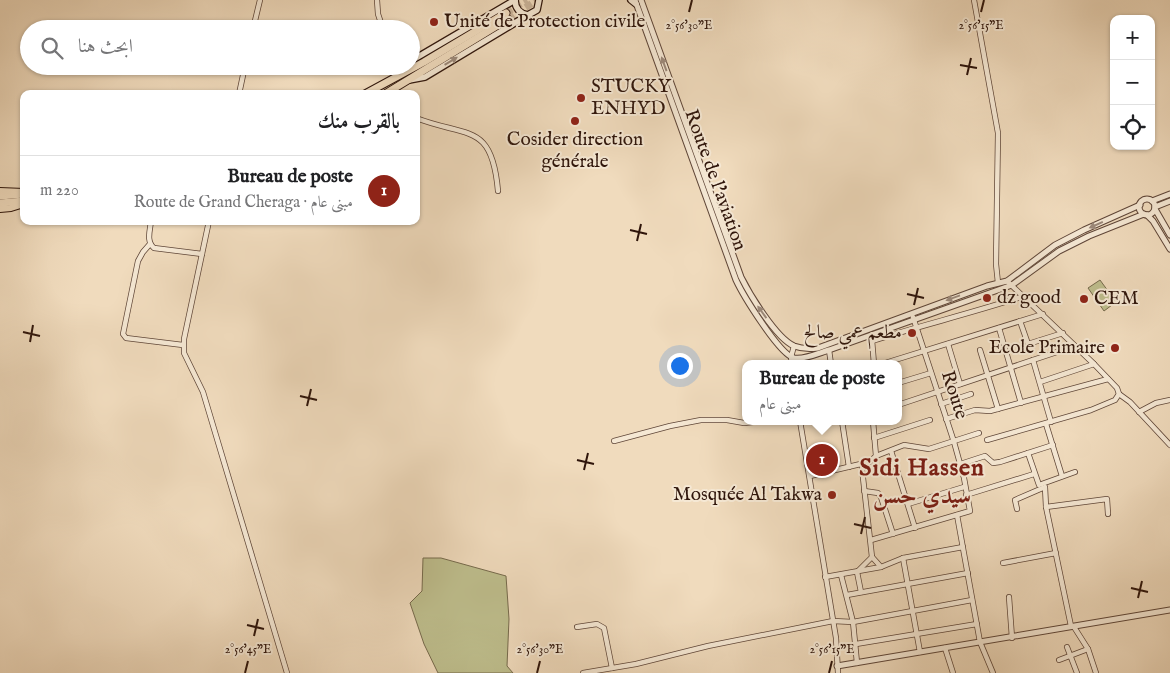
<!DOCTYPE html>
<html lang="ar">
<meta charset="utf-8">
<style>
:root{--surface:#fff;--page:#f2f2f2;--text:#202124;--muted:#757577;--line:#e0e0e0;--accent:#8f2418}
body{margin:0;font-family:"IM FELL English",Amiri,serif;background:var(--page);color:var(--text);direction:rtl}
.controls{position:absolute;right:15px;top:15px;display:grid;overflow:hidden;border-radius:10px;box-shadow:0 1px 4px #0004}
.controls button{width:45px;height:45px;display:grid;place-items:center;padding:0;border:0;border-bottom:1px solid var(--line);background:var(--surface);color:var(--text);font:25px sans-serif}
.you{position:absolute;left:679px;top:365px;width:18px;height:18px;margin:-12px;border:4px solid #fff;border-radius:50%;background:#1a73e8;box-shadow:0 0 0 8px #1a73e833}
.badge{display:grid;place-items:center;width:32px;height:32px;border-radius:50%;background:var(--accent);color:#fff;font-size:16px;font-weight:700}
.pin{position:absolute;translate:-50% -50%;border:2px solid #fff;box-shadow:0 1px 5px #0006}
.popup{position:absolute;left:742px;top:360px;width:160px;height:65px;box-sizing:border-box;display:grid;place-content:center;border-radius:10px;background:var(--surface);filter:drop-shadow(0 1px 4px #0005);font-size:16px;white-space:nowrap;color:var(--muted)}
.popup b{font-size:19px;color:var(--text)}
.popup::after{content:'';position:absolute;left:50%;top:100%;margin-left:-10px;border:10px solid transparent;border-top-color:var(--surface)}
.list{margin:0;padding:0;list-style:none}
h2{display:flex;justify-content:space-between;align-items:center;height:65px;margin:0;padding:0 20px;font-size:21px}
h2 small{font-size:16px;font-weight:400;color:var(--muted)}
.list li{display:grid;grid-template-columns:32px 1fr auto;gap:15px;align-items:center;box-sizing:border-box;height:70px;padding:0 20px;border-top:1px solid var(--line)}
.list b{display:block;font-size:19px;white-space:nowrap}
.list p{margin:0;font-size:16px;white-space:nowrap;color:var(--muted)}
.list em{font-size:16px;font-style:normal;color:var(--muted)}
.icon{flex:none;width:28px;height:28px;fill:none;stroke:currentColor;stroke-width:2;stroke-linecap:round;stroke-linejoin:round}
.map{position:relative;flex:none;width:1170px;height:673px;overflow:hidden;direction:ltr}
.search{position:absolute;background:var(--surface);box-shadow:0 1px 4px #0004;left:20px;top:20px;width:400px;height:55px;display:flex;align-items:center;gap:12px;box-sizing:border-box;padding:0 18px;border-radius:28px;color:var(--muted);font-size:19px}
.panel{position:absolute;background:var(--surface);box-shadow:0 1px 4px #0004;left:20px;top:90px;width:400px;height:135px;border-radius:10px;direction:rtl}
.map>svg:first-child{display:block}
.green{fill:#bebe8d;stroke:#766a4c}
.lines{fill:none;stroke-linecap:round;stroke-linejoin:round}
.trunk-tunnel{stroke:#c9b399;stroke-width:7;stroke-dasharray:7 3.5;stroke-linecap:butt}
.minor-casing{stroke:#5f4638;stroke-width:6}
.tertiary-casing{stroke:#5f4638;stroke-width:7}
.secondary-casing{stroke:#2f150b;stroke-width:8}
.primary-casing{stroke:#2f150b;stroke-width:8}
.trunk-casing{stroke:#2f150b;stroke-width:9}
.minor{stroke:#f5e8d4;stroke-width:4.5}
.tertiary{stroke:#f5e8d4;stroke-width:5}
.secondary{stroke:#f5e8d4;stroke-width:5.5}
.primary{stroke:#f0dbbd;stroke-width:6}
.trunk{stroke:#f0dbbd;stroke-width:7}
.oneway{fill:#9c897a}
.ticks{fill:none;stroke:#2f150b;stroke-width:2}
.poi-dot{fill:#8f2418;stroke:#f5e8d4;stroke-width:2}
.labels{text-anchor:middle;dominant-baseline:central;stroke-width:4;stroke-linejoin:round;paint-order:stroke}
.poi-label{font-size:19px;fill:#2f150b;stroke:#f5e8d4;text-anchor:start}
.street-label{font-size:19px;fill:#2f150b;stroke:#f5e8d4}
.district-label{font-size:24px;font-weight:bold;letter-spacing:1px;fill:#7a1f14;stroke:#f5e8d4}
.ticks-label{font-size:12px;text-anchor:middle;fill:#2f150b;stroke:#f5e8d4;stroke-width:4;stroke-linejoin:round;paint-order:stroke}
</style>
<div class="map">
<svg width="1170" height="673" viewBox="0 0 1170 673">
<rect width="100%" height="100%" fill="#f0dbbd"/>
<filter id="stains"><feTurbulence type="fractalNoise" baseFrequency=".004" numOctaves="4"/><feColorMatrix values="0 0 0 0 .2 0 0 0 0 .09 0 0 0 0 .02 0 0 0 .5 -.17"/></filter>
<radialGradient id="worn" r=".72"><stop offset=".6" stop-color="#630" stop-opacity="0"/><stop offset="1" stop-color="#630" stop-opacity=".3"/></radialGradient>
<g class="green">
<path d="M 1100,280 L 1116,302 L 1104,311 L 1088,288 Z"/>
<path d="M 423,558 L 441,558 L 506,576 L 509,619 L 507,666 L 513,673 L 438,673 L 424,644 L 410,603 L 422,591 Z"/>
</g>
<g class="lines">
<g class="trunk-tunnel">
<path d="M 506,13 L 527,0"/>
<path d="M 508,19 L 537,0"/>
</g>
<defs>
<g id="minor">
<path d="M 377,0 L 378,14 L 383,29"/>
<path d="M 974,0 L 998,133 L 996,264 L 998,283"/>
<path d="M 253,29 L 260,0"/>
<path d="M 399,66 L 401,75"/>
<path d="M 239,94 L 245,66"/>
<path d="M 416,118 C 468,138 492,122 498,191"/>
<path d="M 151,221 C 150,231 146,241 154,248 L 202,254"/>
<path d="M 209,221 L 184,339 L 184,353 L 203,392 L 287,673"/>
<path d="M 150,244 L 143,252 L 138,261 L 123,334 L 126,338 L 183,345"/>
<path d="M 1020,321 L 1028,344 L 1063,333"/>
<path d="M 999,328 L 1021,403"/>
<path d="M 872,340 L 874,364"/>
<path d="M 872,341 C 922,325 973,313 1024,296"/>
<path d="M 948,344 L 960,384"/>
<path d="M 829,350 L 831,364"/>
<path d="M 980,350 L 998,409"/>
<path d="M 1033,360 L 1051,422"/>
<path d="M 792,364 L 791,357 L 794,346"/>
<path d="M 882,364 L 1043,314"/>
<path d="M 1040,382 L 1094,364"/>
<path d="M 898,383 L 931,373"/>
<path d="M 1119,394 L 1130,402 L 1170,445"/>
<path d="M 941,404 L 971,394"/>
<path d="M 898,405 L 1075,346"/>
<path d="M 1139,412 L 1156,403 L 1170,400"/>
<path d="M 946,419 L 975,410 L 990,411 L 1108,379"/>
<path d="M 800,421 L 836,638 L 838,673"/>
<path d="M 842,421 L 849,467"/>
<path d="M 1046,424 L 1062,476"/>
<path d="M 874,438 L 930,420"/>
<path d="M 987,440 L 1091,410 L 1115,400 L 1119,394 L 1117,388 L 1094,364 L 1007,281"/>
<path d="M 614,441 L 670,426 L 701,420 L 727,420 L 744,423 L 763,421"/>
<path d="M 891,451 L 915,528"/>
<path d="M 1028,453 L 1039,485 L 1075,472"/>
<path d="M 876,456 L 904,445 L 929,449 L 979,433"/>
<path d="M 939,471 L 985,456 L 993,463 L 1000,462 L 1053,445"/>
<path d="M 810,476 L 869,462"/>
<path d="M 864,491 L 878,493 L 881,497 L 893,534"/>
<path d="M 966,495 L 1034,474"/>
<path d="M 908,504 L 964,487"/>
<path d="M 1046,507 L 1107,499 L 1108,514"/>
<path d="M 1017,509 L 1015,500 L 1045,487 L 1046,507 L 1071,626"/>
<path d="M 957,515 L 980,642 L 993,673"/>
<path d="M 871,540 L 970,511 L 964,478 L 954,442 L 913,317"/>
<path d="M 872,557 L 881,567 L 903,558 L 963,547"/>
<path d="M 903,558 L 920,652"/>
<path d="M 1003,563 L 1056,553"/>
<path d="M 841,575 L 853,622 L 857,663"/>
<path d="M 825,577 L 881,567"/>
<path d="M 861,592 L 857,572 L 872,557 L 862,469 L 876,456 L 873,421"/>
<path d="M 847,595 L 968,573"/>
<path d="M 1009,597 L 1012,638"/>
<path d="M 577,627 L 597,624 L 604,628 L 612,668"/>
<path d="M 1074,627 L 1088,649 L 1096,673"/>
<path d="M 856,644 L 977,624"/>
<path d="M 1067,647 L 1077,673"/>
<path d="M 945,648 L 953,673"/>
<path d="M 1059,660 L 1088,649"/>
<path d="M 583,673 L 636,664 L 708,646 L 833,621 L 853,622 L 972,600"/>
</g>
<g id="tertiary">
<path d="M 635,0 L 736,280 C 743,295 779,354 794,358 C 804,360 819,353 829,350 L 1012,285 L 1059,251 L 1089,236 L 1144,214"/>
<path d="M 641,0 L 741,277 C 750,295 776,338 794,346 C 802,349 810,349 818,348 L 987,286 L 1007,281 L 1055,245 L 1084,230 L 1140,205"/>
<circle cx="1147" cy="207" r="8"/>
<path d="M 1152,201 L 1170,194"/>
<path d="M 1155,207 L 1170,201"/>
<path d="M 1155,209 L 1170,235"/>
<path d="M 1147,215 L 1153,221 L 1170,249"/>
<path d="M 837,666 L 1170,610"/>
</g>
<g id="secondary">
<path d="M 515,0 C 515,8 520,14 528,15 L 537,10 L 539,0"/>
<path d="M 631,0 L 636,4"/>
<path d="M 411,61 L 515,0"/>
<path d="M 409,80 L 425,77 L 528,15"/>
</g>
<g id="primary">
<path d="M 0,191 L 24,192"/>
<path d="M 0,209 L 11,208 L 24,204"/>
</g>
<g id="trunk">
<path d="M 365,94 L 424,62 L 506,13"/>
<path d="M 385,94 L 508,19"/>
<path d="M 0,196 L 24,194"/>
<path d="M 0,203 L 24,201"/>
</g>
</defs>
<use href="#minor" class="minor-casing"/>
<use href="#tertiary" class="tertiary-casing"/>
<use href="#secondary" class="secondary-casing"/>
<use href="#primary" class="primary-casing"/>
<use href="#trunk" class="trunk-casing"/>
<use href="#minor" class="minor"/>
<use href="#tertiary" class="tertiary"/>
<use href="#secondary" class="secondary"/>
<use href="#primary" class="primary"/>
<use href="#trunk" class="trunk"/>
</g>
<defs><path id="oneway-solid" d="M-6-.8H1V-3.2L6.5 0L1 3.2V.8H-6Z" transform="scale(1.25)"/></defs>
<g class="oneway">
<use href="#oneway-solid" transform="translate(451 61) rotate(-31)"/>
<use href="#oneway-solid" transform="translate(664 64) rotate(-110)"/>
<use href="#oneway-solid" transform="translate(1096 225) rotate(156)"/>
<use href="#oneway-solid" transform="translate(953 298) rotate(160)"/>
<use href="#oneway-solid" transform="translate(762 312) rotate(-126)"/>
</g>
<path class="ticks" d="M 689,12 L 692,0M 981,12 L 984,0M 960,65 L 977,68M 967,75 L 971,58M 630,230 L 647,234M 637,241 L 641,224M 907,294 L 924,298M 914,305 L 918,288M 23,332 L 40,336M 30,342 L 33,325M 300,396 L 317,400M 307,406 L 311,389M 577,460 L 594,464M 584,470 L 588,453M 854,524 L 871,528M 861,534 L 865,517M 1131,588 L 1148,592M 1138,598 L 1142,581M 247,625 L 264,629M 254,636 L 258,619M 245,673 L 248,661M 537,673 L 540,661M 829,673 L 832,661"/>
<g class="poi-dot">
<circle cx="434" cy="22" r="5"/>
<circle cx="581" cy="98" r="5"/>
<circle cx="575" cy="121" r="5"/>
<circle cx="987" cy="298" r="5"/>
<circle cx="1084" cy="299" r="5"/>
<circle cx="912" cy="333" r="5"/>
<circle cx="1115" cy="348" r="5"/>
<circle cx="832" cy="495" r="5"/>
</g>
<g class="labels">
<g class="poi-label">
<text x="444" y="22">Unité de Protection civile</text>
<text x="591" y="87">STUCKY<tspan x="591" dy="22">ENHYD</tspan></text>
<text x="575" y="140" text-anchor="middle">Cosider direction<tspan x="575" dy="22">générale</tspan></text>
<text x="997" y="298">dz good</text>
<text x="1094" y="299">CEM</text>
<text x="902" y="333" text-anchor="end">مطعم عمي صالح</text>
<text x="1105" y="348" text-anchor="end">Ecole Primaire</text>
<text x="822" y="495" text-anchor="end">Mosquée Al Takwa</text>
</g>
<g class="street-label">
<text transform="translate(715 180) rotate(70)">Route de l'aviation</text>
<text transform="translate(954 395) rotate(72)">Route</text>
</g>
<g class="district-label">
<text x="922" y="468">Sidi Hassen<tspan x="922" dy="28">سيدي حسن</tspan></text>
</g>
</g>
<g class="ticks-label">
<text x="689" y="29">2°56'30"E</text>
<text x="981" y="29">2°56'15"E</text>
<text x="248" y="653">2°56'45"E</text>
<text x="540" y="653">2°56'30"E</text>
<text x="832" y="653">2°56'15"E</text>
</g>
<rect width="100%" height="100%" filter="url(#stains)"/>
<rect width="100%" height="100%" fill="url(#worn)"/>
</svg>
<div class="controls">
<button>+</button>
<button>−</button>
<button><svg class="icon" aria-label="locate" viewBox="0 0 24 24"><circle cx="12" cy="12" r="6"/><path d="M12 2v4M12 18v4M2 12h4M18 12h4"/></svg></button>
</div>
<div class="you"></div>
<div class="pin badge" style="left:822px;top:460px">1</div>
<div class="popup"><b>Bureau de poste</b>مبنى عام</div>
<div class="search"><svg class="icon" aria-label="search" viewBox="0 0 24 24"><circle cx="10" cy="10" r="6"/><path d="M15 15l6 6"/></svg>ابحث هنا</div>
<section class="panel">
<h2>بالقرب منك<small></small></h2>
<ul class="list">
<li><span class="badge">1</span><div><b>Bureau de poste</b><p>مبنى عام · Route de Grand Cheraga</p></div><em>220 m</em></li>
</ul>
</section>
</div>
